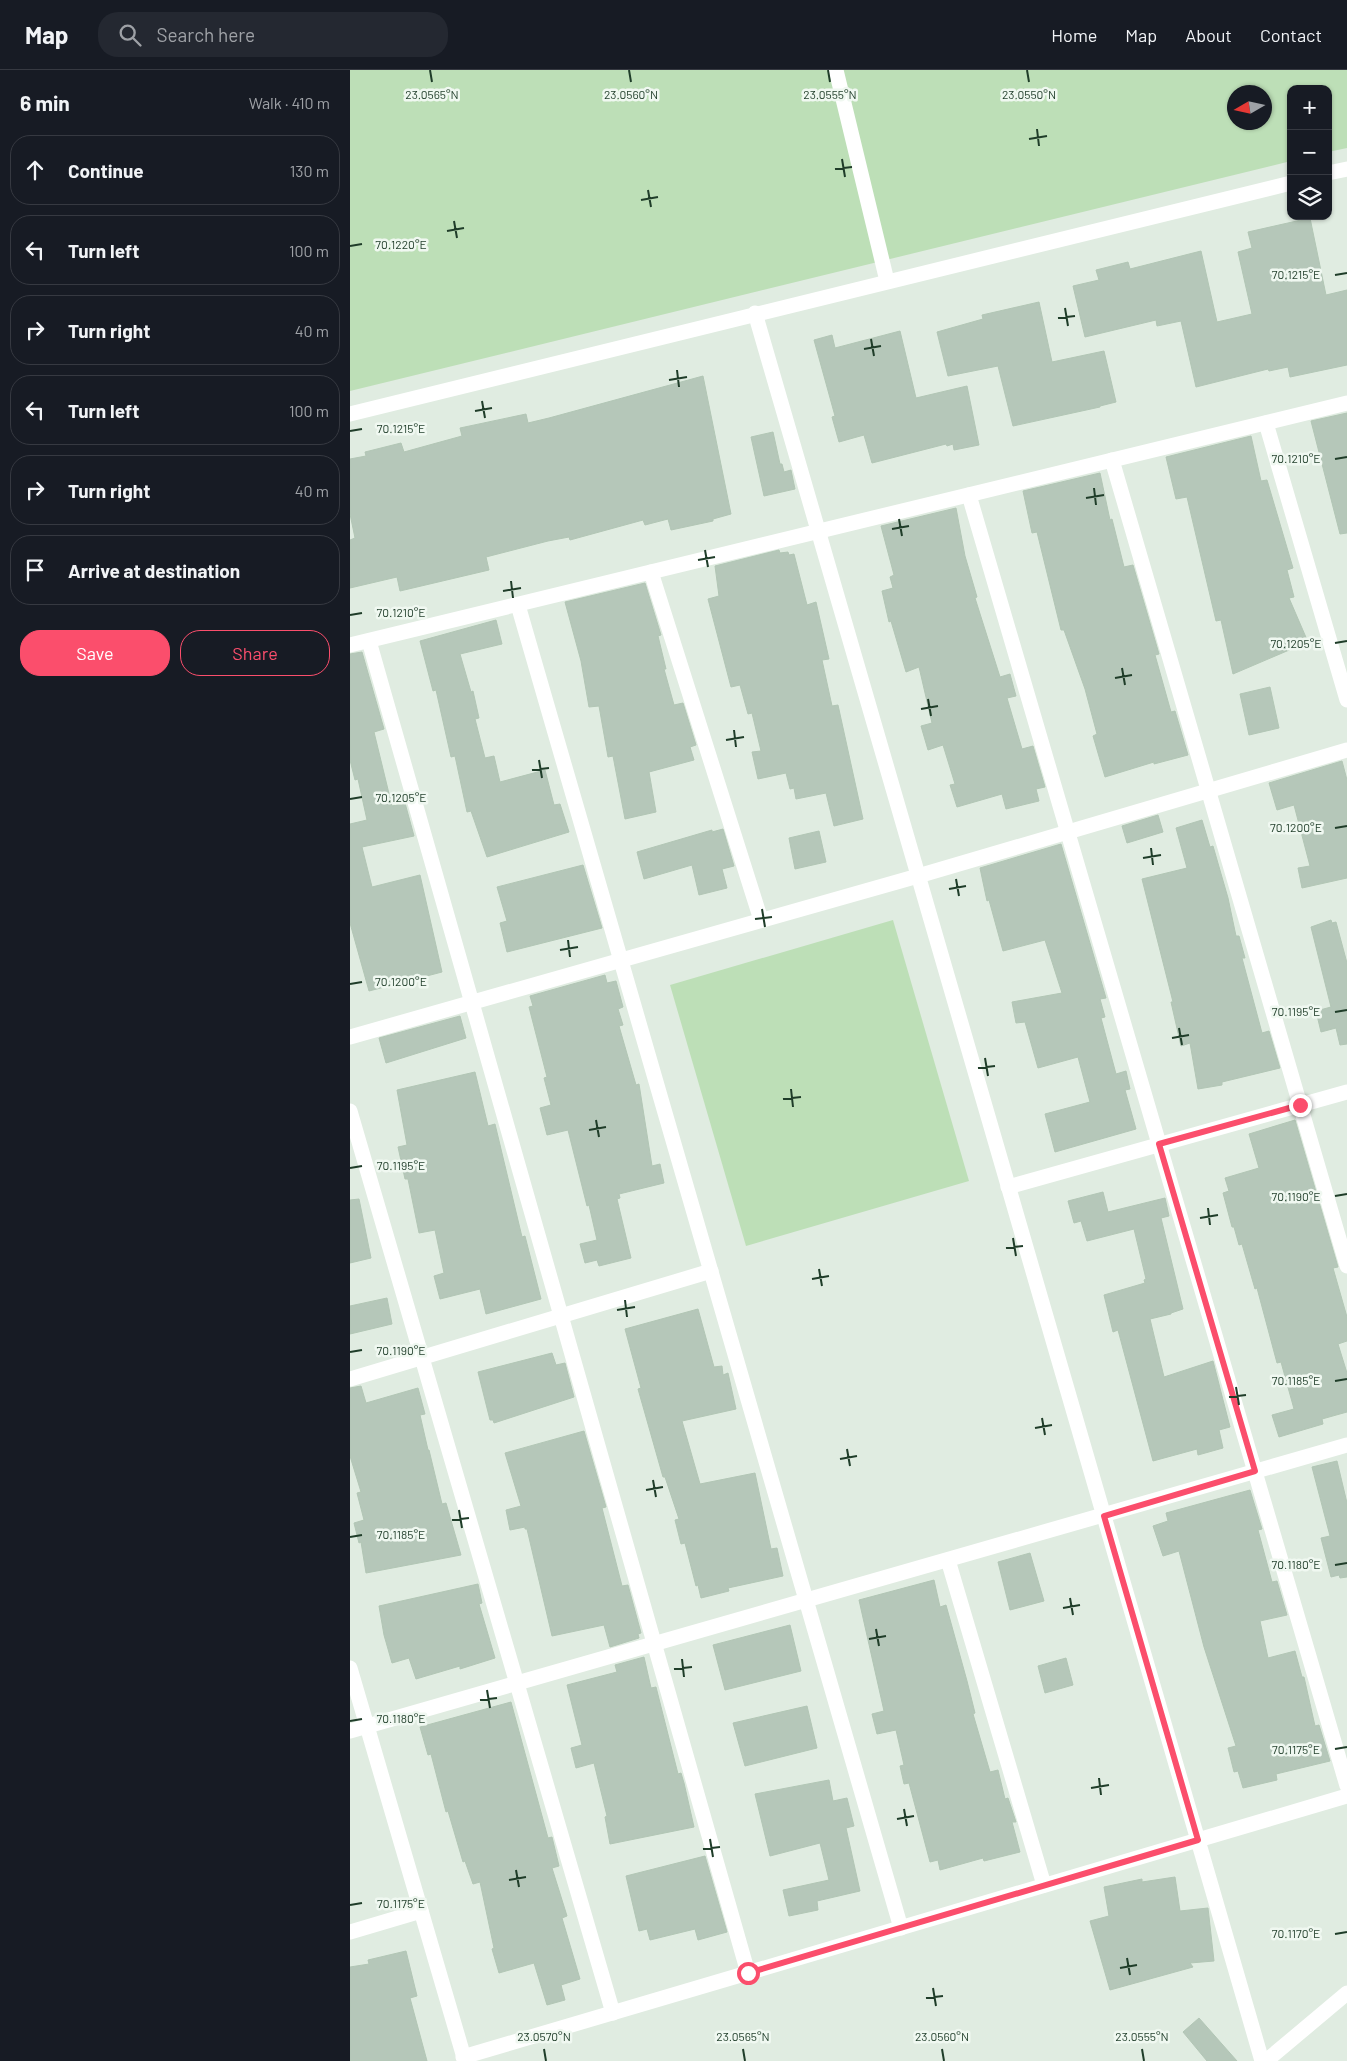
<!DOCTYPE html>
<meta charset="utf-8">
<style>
:root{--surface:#171b24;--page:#242831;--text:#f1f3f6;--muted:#9ea1a6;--line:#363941;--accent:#fb4e6c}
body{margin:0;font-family:Barlow,sans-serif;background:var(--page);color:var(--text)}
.controls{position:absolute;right:15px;top:15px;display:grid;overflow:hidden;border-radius:10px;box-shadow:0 1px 4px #0004}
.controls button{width:45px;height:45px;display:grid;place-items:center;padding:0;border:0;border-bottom:1px solid var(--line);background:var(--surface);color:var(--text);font:25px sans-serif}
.compass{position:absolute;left:877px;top:15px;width:45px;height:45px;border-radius:50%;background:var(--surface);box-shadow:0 1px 4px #0004;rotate:261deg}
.stop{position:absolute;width:15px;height:15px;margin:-11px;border:4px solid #fb4e6c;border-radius:50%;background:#fff}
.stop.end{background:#fb4e6c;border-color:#fff;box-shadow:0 1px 5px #0008}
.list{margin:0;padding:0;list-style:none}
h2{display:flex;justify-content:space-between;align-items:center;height:65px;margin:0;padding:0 20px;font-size:21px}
h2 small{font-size:16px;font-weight:400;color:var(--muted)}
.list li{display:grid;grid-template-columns:32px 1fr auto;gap:15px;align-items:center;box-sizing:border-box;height:70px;margin:0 10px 10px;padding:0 10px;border:1px solid var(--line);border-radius:20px}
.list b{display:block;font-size:19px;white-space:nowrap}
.list em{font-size:16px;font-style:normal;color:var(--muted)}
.actions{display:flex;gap:10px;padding:15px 20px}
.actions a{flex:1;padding:11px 0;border:1px solid var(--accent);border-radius:20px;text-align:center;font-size:18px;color:var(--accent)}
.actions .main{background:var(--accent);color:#fff}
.icon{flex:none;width:28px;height:28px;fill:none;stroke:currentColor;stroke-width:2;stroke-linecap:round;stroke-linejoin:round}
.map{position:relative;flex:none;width:997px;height:1991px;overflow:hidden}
header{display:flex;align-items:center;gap:30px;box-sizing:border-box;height:70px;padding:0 25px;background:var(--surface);border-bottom:1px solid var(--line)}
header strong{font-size:24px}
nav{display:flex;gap:28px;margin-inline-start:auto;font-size:18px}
.search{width:350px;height:45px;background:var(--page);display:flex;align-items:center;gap:12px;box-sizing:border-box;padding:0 18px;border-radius:20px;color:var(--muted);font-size:19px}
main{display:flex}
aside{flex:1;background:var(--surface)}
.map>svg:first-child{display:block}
.green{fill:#bddfb7;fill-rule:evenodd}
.building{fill:#b5c7b9;stroke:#b2c6b5}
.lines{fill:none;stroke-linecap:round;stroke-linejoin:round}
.minor{stroke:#fff;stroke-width:15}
.route{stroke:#fb4e6c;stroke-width:6}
.ticks{fill:none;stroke:#1f3d29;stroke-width:2}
.ticks-label{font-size:12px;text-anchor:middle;fill:#1f3d29;stroke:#f0f8f1;stroke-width:5;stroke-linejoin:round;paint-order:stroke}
</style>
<header>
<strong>Map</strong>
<div class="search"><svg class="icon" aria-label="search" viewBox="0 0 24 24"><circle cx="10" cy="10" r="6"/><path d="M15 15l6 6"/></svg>Search here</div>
<nav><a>Home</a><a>Map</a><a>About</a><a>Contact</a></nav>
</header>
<main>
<aside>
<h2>6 min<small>Walk · 410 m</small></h2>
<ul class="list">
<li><svg class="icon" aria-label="ahead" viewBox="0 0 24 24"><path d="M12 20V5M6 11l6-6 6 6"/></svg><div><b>Continue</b></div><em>130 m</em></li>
<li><svg class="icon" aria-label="left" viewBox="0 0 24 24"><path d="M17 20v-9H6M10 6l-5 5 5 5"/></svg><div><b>Turn left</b></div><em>100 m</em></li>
<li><svg class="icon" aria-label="right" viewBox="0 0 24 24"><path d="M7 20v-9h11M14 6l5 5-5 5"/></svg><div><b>Turn right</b></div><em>40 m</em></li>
<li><svg class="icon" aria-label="left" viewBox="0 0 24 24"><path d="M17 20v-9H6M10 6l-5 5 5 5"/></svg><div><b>Turn left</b></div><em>100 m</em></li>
<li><svg class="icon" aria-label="right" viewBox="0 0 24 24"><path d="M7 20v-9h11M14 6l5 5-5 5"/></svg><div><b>Turn right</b></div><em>40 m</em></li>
<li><svg class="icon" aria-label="arrive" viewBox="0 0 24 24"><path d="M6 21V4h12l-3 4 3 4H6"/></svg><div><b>Arrive at destination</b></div></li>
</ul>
<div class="actions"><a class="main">Save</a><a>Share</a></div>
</aside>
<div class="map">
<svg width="997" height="1991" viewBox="0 0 997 1991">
<rect width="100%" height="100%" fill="#e0ece1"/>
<g class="green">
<path d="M 0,0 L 997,0 L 997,78 L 978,82 L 978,19 L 941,19 L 941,91 L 0,321 ZM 884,22 L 914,22 L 914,52 L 884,52 Z"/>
<path d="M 543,850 L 619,1111 L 396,1176 L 320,915 Z"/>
</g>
<g class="building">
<path d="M 960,148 L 976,225 L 997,220 L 997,295 L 940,307 L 938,297 L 919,301 L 918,299 L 846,317 L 831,251 L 807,256 L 806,250 L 735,267 L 723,216 L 749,210 L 746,200 L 778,192 L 780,199 L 851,181 L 867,252 L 902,244 L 888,182 L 902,178 L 898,162 Z"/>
<path d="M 689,232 L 702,292 L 754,281 L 766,332 L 750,336 L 750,337 L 663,356 L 648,296 L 598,306 L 587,262 L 633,249 L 632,245 Z"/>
<path d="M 550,261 L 566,328 L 617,316 L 629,375 L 604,380 L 603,374 L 597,376 L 596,374 L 522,393 L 514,365 L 489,372 L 482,347 L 485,346 L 464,270 L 482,265 L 485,278 Z"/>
<path d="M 353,306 L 381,444 L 363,449 L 363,451 L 321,460 L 318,449 L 295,455 L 293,450 L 220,470 L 219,467 L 198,471 L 136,487 L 139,500 L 50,521 L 47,507 L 0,518 L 0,470 L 5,468 L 0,444 L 0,389 L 16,386 L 15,382 L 51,373 L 54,382 L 112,366 L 110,358 L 176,344 L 178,353 L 199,348 Z"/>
<path d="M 997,343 L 997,463 L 990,464 L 961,351 Z"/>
<path d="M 423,362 L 430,394 L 432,394 L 434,402 L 441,400 L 445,419 L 414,426 L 401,367 Z"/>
<path d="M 901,366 L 911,411 L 917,410 L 943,498 L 937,500 L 944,527 L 939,528 L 958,572 L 883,604 L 871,550 L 866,551 L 837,427 L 826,429 L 816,387 Z"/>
<path d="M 750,403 L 760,450 L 762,449 L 774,497 L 783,495 L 809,584 L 805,585 L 821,642 L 825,641 L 838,685 L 804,694 L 804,692 L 755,707 L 743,666 L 747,664 L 735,619 L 714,560 L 711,560 L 687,462 L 682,463 L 673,421 Z"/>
<path d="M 606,438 L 615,486 L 627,527 L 625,528 L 650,607 L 660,604 L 666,626 L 657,628 L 672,679 L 683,676 L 695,717 L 686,719 L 689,731 L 656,739 L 652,724 L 607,737 L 600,715 L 605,714 L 593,675 L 578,680 L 571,656 L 582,653 L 569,597 L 556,602 L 541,551 L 539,552 L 532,521 L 543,518 L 540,507 L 544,505 L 531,456 Z"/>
<path d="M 429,480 L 430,483 L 438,482 L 439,485 L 444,484 L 457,535 L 466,532 L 479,589 L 472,590 L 482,636 L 488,635 L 513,749 L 484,756 L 476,723 L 446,729 L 444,718 L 440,719 L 436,703 L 408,709 L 402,682 L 411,681 L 402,643 L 398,644 L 390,615 L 381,617 L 358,529 L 369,526 L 365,496 Z"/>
<path d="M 295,513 L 311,565 L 308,566 L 316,599 L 314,599 L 324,635 L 333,633 L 346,675 L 340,677 L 344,690 L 299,702 L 306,742 L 275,749 L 263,686 L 258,687 L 249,636 L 239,637 L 231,591 L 215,532 Z"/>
<path d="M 146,550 L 152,574 L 110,584 L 121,622 L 123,621 L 129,648 L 125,649 L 135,688 L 144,686 L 150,712 L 195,700 L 204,735 L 210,734 L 219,762 L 137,787 L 121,741 L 117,742 L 105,686 L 101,687 L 86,620 L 83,621 L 70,571 Z"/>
<path d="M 12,582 L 34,659 L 24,662 L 42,736 L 55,733 L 64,766 L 12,777 L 22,817 L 70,805 L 92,902 L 19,921 L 0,853 L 0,754 L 17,750 L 8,709 L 5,710 L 0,690 L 0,584 Z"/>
<path d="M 920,617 L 929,658 L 899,665 L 890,624 Z"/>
<path d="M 992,691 L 997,710 L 997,808 L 952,818 L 948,798 L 960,796 L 944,735 L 927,740 L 919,713 Z"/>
<path d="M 808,745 L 813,762 L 777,773 L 772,756 Z"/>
<path d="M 852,750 L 860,777 L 863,776 L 878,828 L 886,866 L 889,866 L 895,888 L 892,888 L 912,963 L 919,961 L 930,998 L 872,1012 L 872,1015 L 848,1019 L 840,973 L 831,976 L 821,932 L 823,932 L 792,809 L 837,798 L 826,758 Z"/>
<path d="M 373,759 L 384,796 L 372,799 L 377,818 L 349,825 L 342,795 L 294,809 L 287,782 L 362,760 L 362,762 Z"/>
<path d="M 469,761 L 476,792 L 445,799 L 439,768 Z"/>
<path d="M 711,774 L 756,928 L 750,929 L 755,947 L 751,948 L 766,1004 L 776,1001 L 780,1019 L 775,1020 L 786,1059 L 705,1082 L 695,1044 L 740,1032 L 728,987 L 688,998 L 675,952 L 666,953 L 662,932 L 712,923 L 695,870 L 653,881 L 639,830 L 637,831 L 630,798 Z"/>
<path d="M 233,795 L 252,858 L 157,882 L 150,853 L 157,851 L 147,817 Z"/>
<path d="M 981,850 L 982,853 L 986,852 L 997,893 L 997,974 L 990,975 L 986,958 L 971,962 L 966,941 L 981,937 L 961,857 Z"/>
<path d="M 255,905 L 257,913 L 266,911 L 273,937 L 268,939 L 273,955 L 269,956 L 286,1015 L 289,1014 L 302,1096 L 310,1094 L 314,1113 L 269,1124 L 270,1128 L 267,1129 L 281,1188 L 249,1196 L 247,1190 L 235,1193 L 230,1174 L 247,1170 L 239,1135 L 237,1136 L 218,1060 L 197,1065 L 190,1038 L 201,1035 L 194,1008 L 197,1007 L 179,937 L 183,936 L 180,926 Z"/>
<path d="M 110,946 L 116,968 L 36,993 L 29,968 Z"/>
<path d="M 125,1002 L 138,1056 L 145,1054 L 172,1167 L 175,1166 L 191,1229 L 136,1244 L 130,1219 L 90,1229 L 84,1206 L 94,1203 L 85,1160 L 69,1163 L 58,1109 L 55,1109 L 48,1077 L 57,1075 L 47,1020 Z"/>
<path d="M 945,1050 L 988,1197 L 983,1198 L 997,1247 L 997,1271 L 988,1274 L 997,1303 L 997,1342 L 972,1349 L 973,1354 L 929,1367 L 922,1345 L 944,1339 L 931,1292 L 927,1293 L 907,1218 L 905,1219 L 892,1174 L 889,1175 L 884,1157 L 882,1157 L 873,1123 L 879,1121 L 875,1108 L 909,1098 L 899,1064 Z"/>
<path d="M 753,1122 L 758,1142 L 815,1128 L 819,1146 L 811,1148 L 833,1239 L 821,1243 L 821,1244 L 800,1249 L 814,1307 L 863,1291 L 880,1357 L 869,1360 L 873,1378 L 848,1385 L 847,1379 L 803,1391 L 768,1260 L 763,1262 L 754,1225 L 795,1213 L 794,1210 L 796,1209 L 784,1159 L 737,1171 L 731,1151 L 724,1153 L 718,1131 Z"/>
<path d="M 9,1129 L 21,1188 L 0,1193 L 0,1130 Z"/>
<path d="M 37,1228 L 42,1254 L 0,1264 L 0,1236 Z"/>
<path d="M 348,1239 L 364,1297 L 372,1296 L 373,1305 L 378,1303 L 386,1339 L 332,1351 L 350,1414 L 405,1403 L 421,1479 L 427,1478 L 433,1506 L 378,1518 L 379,1521 L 351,1528 L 348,1515 L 346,1516 L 335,1473 L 331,1474 L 325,1450 L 329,1449 L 315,1407 L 313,1407 L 294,1340 L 288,1319 L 291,1318 L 275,1259 Z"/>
<path d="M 202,1283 L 206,1295 L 215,1293 L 224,1327 L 144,1353 L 143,1350 L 140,1350 L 128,1302 Z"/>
<path d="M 11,1316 L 16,1333 L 68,1318 L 75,1344 L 70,1345 L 78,1380 L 79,1380 L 92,1434 L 96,1433 L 111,1485 L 16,1503 L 11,1472 L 9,1473 L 4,1453 L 14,1450 L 7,1423 L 11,1422 L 0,1386 L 0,1318 Z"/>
<path d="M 234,1361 L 256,1437 L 252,1438 L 272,1516 L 278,1515 L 291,1563 L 288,1564 L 289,1568 L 260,1577 L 254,1555 L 202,1566 L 177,1459 L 175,1459 L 175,1457 L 160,1460 L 156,1440 L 171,1436 L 155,1383 Z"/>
<path d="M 987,1391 L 997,1433 L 997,1507 L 990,1508 L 989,1505 L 981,1507 L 971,1468 L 980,1466 L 962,1397 Z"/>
<path d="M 900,1420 L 912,1459 L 908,1460 L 922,1512 L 927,1511 L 937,1545 L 910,1551 L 918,1588 L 945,1581 L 952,1607 L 954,1607 L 965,1656 L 969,1655 L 980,1691 L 926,1704 L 927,1710 L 893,1718 L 888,1701 L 884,1702 L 878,1678 L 886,1676 L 854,1577 L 829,1481 L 813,1486 L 803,1456 L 818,1451 L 816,1443 Z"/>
<path d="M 680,1483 L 694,1531 L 660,1540 L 648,1492 Z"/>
<path d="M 584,1510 L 590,1537 L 596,1535 L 617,1611 L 625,1643 L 623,1644 L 640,1702 L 648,1700 L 655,1729 L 658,1728 L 666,1752 L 662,1752 L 670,1782 L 634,1791 L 633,1788 L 590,1800 L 588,1790 L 580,1792 L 559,1713 L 554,1714 L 550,1696 L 554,1695 L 546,1660 L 527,1664 L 522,1644 L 534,1641 L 509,1530 Z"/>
<path d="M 128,1514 L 132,1533 L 129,1534 L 145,1588 L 110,1599 L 110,1596 L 66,1609 L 59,1588 L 42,1593 L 34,1565 L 29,1536 Z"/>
<path d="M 440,1555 L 451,1601 L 375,1620 L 363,1575 Z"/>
<path d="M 294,1587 L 301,1618 L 306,1617 L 328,1704 L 331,1703 L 334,1713 L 344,1757 L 260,1774 L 255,1747 L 257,1746 L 244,1693 L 226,1698 L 221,1678 L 232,1675 L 217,1615 L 267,1602 L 265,1595 Z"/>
<path d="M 716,1588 L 723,1615 L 695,1623 L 688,1596 Z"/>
<path d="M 161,1632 L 198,1768 L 202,1767 L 209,1796 L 202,1798 L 217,1846 L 212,1848 L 230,1909 L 211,1915 L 215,1930 L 197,1935 L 184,1893 L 149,1903 L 142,1879 L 144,1878 L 130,1812 L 123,1814 L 115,1791 L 113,1792 L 98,1741 L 96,1742 L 81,1684 L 78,1685 L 70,1657 Z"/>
<path d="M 457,1636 L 467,1678 L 395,1696 L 383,1653 Z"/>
<path d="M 479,1710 L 483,1731 L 497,1728 L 504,1756 L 496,1758 L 510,1821 L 467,1831 L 468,1840 L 439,1846 L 433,1820 L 479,1810 L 470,1773 L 420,1786 L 405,1724 Z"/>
<path d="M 355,1786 L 377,1862 L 348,1870 L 345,1859 L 300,1870 L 297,1859 L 289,1861 L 276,1806 Z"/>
<path d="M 825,1807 L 830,1841 L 858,1838 L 864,1891 L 840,1893 L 843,1897 L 760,1920 L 740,1851 L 759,1846 L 754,1817 L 792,1809 L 792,1812 Z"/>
<path d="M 56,1881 L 67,1926 L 60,1928 L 77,1991 L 0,1991 L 0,1897 L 19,1894 L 18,1890 Z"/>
<path d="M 849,1948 L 887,1991 L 857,1991 L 833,1962 Z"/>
</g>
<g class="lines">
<g class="minor">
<path d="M 486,0 L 537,211"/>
<path d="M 978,103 L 997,99"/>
<path d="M 405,243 L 912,1991"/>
<path d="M 0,344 L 941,113"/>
<path d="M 916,353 L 997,630"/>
<path d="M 762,390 L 997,1196"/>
<path d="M 619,425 L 997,1716"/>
<path d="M 301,502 L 411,850"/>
<path d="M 168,535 L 551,1858"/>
<path d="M 19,571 L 398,1903"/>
<path d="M 0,575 L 997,333"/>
<path d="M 0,967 L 568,806 L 997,680"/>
<path d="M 0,1041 L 263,1943"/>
<path d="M 658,1117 L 997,1022"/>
<path d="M 0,1309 L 361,1201"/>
<path d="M 598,1490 L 694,1815"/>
<path d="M 0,1598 L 115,1991"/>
<path d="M 0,1661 L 997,1375"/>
<path d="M 0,1862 L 71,1841"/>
<path d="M 113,1987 L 997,1726"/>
<path d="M 916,1991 L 997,1923"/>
</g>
</g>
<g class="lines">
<path class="route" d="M 398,1903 L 848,1770 L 754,1446 L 905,1401 L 809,1074 L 950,1035"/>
</g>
<path class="ticks" d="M 80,0 L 82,12M 279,0 L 281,12M 478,0 L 480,12M 677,0 L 679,12M 687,59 L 689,76M 679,69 L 697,66M 492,89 L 495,107M 485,99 L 502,97M 298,120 L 301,137M 291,130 L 308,127M 104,151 L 107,168M 97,161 L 114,158M 0,176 L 12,174M 985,205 L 997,203M 715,238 L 718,256M 708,248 L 725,246M 521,269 L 524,286M 514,279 L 531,276M 327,300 L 329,317M 319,310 L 337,307M 132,331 L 135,348M 125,341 L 142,338M 0,361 L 12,359M 985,389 L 997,387M 744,418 L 746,435M 736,428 L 754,425M 549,449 L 552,466M 542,459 L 559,456M 355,480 L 358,497M 348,490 L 365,487M 161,511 L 163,528M 153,521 L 171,518M 0,545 L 12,543M 985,573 L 997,571M 772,598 L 775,615M 765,608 L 782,605M 578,629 L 581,646M 571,639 L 588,636M 384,660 L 386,677M 376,670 L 394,667M 189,690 L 192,708M 182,700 L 199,698M 0,729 L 12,727M 985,758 L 997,756M 801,778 L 803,795M 793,788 L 811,785M 606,809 L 609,826M 599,819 L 616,816M 412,839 L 415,857M 405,849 L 422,847M 218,870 L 220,887M 210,880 L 228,877M 0,914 L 12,912M 985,942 L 997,940M 829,958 L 832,975M 822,968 L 839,965M 635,988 L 638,1006M 628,998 L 645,996M 441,1019 L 443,1037M 433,1029 L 451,1027M 246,1050 L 249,1067M 239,1060 L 256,1057M 0,1098 L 12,1096M 985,1126 L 997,1124M 858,1138 L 860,1155M 850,1148 L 868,1145M 663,1168 L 666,1186M 656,1178 L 673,1176M 469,1199 L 472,1216M 462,1209 L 479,1206M 275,1230 L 277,1247M 267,1240 L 285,1237M 0,1282 L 12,1280M 985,1311 L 997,1309M 886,1317 L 889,1335M 879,1327 L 896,1325M 692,1348 L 695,1365M 685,1358 L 702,1355M 497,1379 L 500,1396M 490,1389 L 507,1386M 303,1410 L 306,1427M 296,1420 L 313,1417M 109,1440 L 112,1458M 102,1450 L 119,1448M 0,1467 L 12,1465M 985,1495 L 997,1493M 720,1528 L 723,1545M 713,1538 L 730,1535M 526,1559 L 529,1576M 519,1569 L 536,1566M 332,1589 L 334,1607M 324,1599 L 342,1597M 137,1620 L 140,1638M 130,1630 L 147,1628M 0,1651 L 12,1649M 985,1679 L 997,1677M 749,1708 L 751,1725M 741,1718 L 759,1715M 554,1739 L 557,1756M 547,1749 L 564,1746M 360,1769 L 363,1787M 353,1779 L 370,1777M 166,1800 L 169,1817M 159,1810 L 176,1807M 0,1835 L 12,1833M 985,1864 L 997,1862M 777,1888 L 780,1905M 770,1898 L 787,1895M 583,1918 L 586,1936M 576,1928 L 593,1926M 194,1979 L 196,1991M 393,1979 L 395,1991M 592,1979 L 594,1991M 792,1979 L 794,1991"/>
<g class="ticks-label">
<text x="82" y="29">23.0565°N</text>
<text x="281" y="29">23.0560°N</text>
<text x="480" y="29">23.0555°N</text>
<text x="679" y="29">23.0550°N</text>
<text x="51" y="179">70.1220°E</text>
<text x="946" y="209">70.1215°E</text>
<text x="51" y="363">70.1215°E</text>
<text x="946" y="393">70.1210°E</text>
<text x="51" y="547">70.1210°E</text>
<text x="946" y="578">70.1205°E</text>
<text x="51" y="732">70.1205°E</text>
<text x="946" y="762">70.1200°E</text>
<text x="51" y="916">70.1200°E</text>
<text x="946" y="946">70.1195°E</text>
<text x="51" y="1100">70.1195°E</text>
<text x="946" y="1131">70.1190°E</text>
<text x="51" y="1285">70.1190°E</text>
<text x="946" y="1315">70.1185°E</text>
<text x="51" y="1469">70.1185°E</text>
<text x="946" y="1499">70.1180°E</text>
<text x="51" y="1653">70.1180°E</text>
<text x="946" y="1684">70.1175°E</text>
<text x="51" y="1838">70.1175°E</text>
<text x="946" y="1868">70.1170°E</text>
<text x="194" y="1971">23.0570°N</text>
<text x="393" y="1971">23.0565°N</text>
<text x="592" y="1971">23.0560°N</text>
<text x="792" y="1971">23.0555°N</text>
</g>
</svg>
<div class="controls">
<button>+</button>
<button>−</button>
<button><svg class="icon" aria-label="layers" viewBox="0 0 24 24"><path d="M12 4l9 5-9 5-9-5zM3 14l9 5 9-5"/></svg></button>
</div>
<svg class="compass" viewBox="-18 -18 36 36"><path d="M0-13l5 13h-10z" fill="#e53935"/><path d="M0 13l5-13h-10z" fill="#9ea1a6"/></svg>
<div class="stop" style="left:398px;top:1903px"></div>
<div class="stop end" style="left:950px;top:1035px"></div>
</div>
</main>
